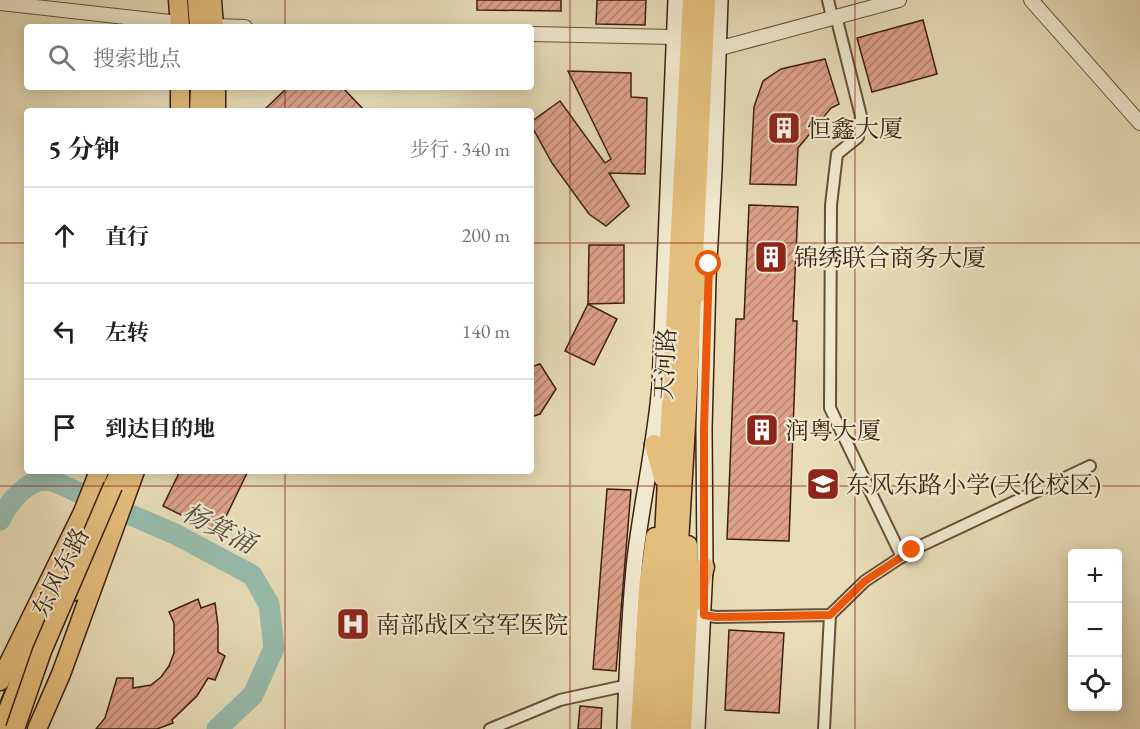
<!DOCTYPE html>
<html lang="zh">
<meta charset="utf-8">
<style>
:root{--surface:#fff;--page:#f6f6f6;--text:#202124;--muted:#757577;--line:#e0e0e0}
body{margin:0;font-family:"EB Garamond","Noto Serif SC",serif;background:var(--page);color:var(--text)}
.controls{position:absolute;right:18px;bottom:18px;display:grid;overflow:hidden;border-radius:6px;box-shadow:0 3px 15px #0003}
.controls button{width:54px;height:54px;display:grid;place-items:center;padding:0;border:0;border-bottom:2px solid var(--line);background:var(--surface);color:var(--text);font:30px sans-serif}
.stop{position:absolute;width:18px;height:18px;margin:-14px;border:4px solid #ea580c;border-radius:50%;background:#fff}
.stop.end{background:#ea580c;border-color:#fff;box-shadow:0 2px 6px #0008}
.list{margin:0;padding:0;list-style:none}
h2{display:flex;justify-content:space-between;align-items:center;height:78px;margin:0;padding:0 24px;font-size:26px}
h2 small{font-size:20px;font-weight:400;color:var(--muted)}
.list li{display:grid;grid-template-columns:39px 1fr auto;gap:18px;align-items:center;box-sizing:border-box;height:96px;padding:0 24px;border-top:2px solid var(--line)}
.list b{display:block;font-size:22px;white-space:nowrap}
.list em{font-size:20px;font-style:normal;color:var(--muted)}
.icon{flex:none;width:33px;height:33px;fill:none;stroke:currentColor;stroke-width:2;stroke-linecap:round;stroke-linejoin:round}
.map{position:relative;flex:none;width:1140px;height:729px;overflow:hidden}
.search{position:absolute;background:var(--surface);box-shadow:0 3px 15px #0003;left:24px;top:24px;width:510px;height:66px;display:flex;align-items:center;gap:15px;box-sizing:border-box;padding:0 21px;border-radius:6px;color:var(--muted);font-size:22px}
.panel{position:absolute;background:var(--surface);box-shadow:0 3px 15px #0003;left:24px;top:108px;width:510px;height:366px;border-radius:6px}
.map>svg:first-child{display:block}
.lines{fill:none;stroke-linecap:round;stroke-linejoin:round}
.river{stroke:#97bcad;stroke-width:21}
.building{fill:url(#building-hatch);stroke:#3c1f11;stroke-width:1.5}
.minor-casing{stroke:#674e3a;stroke-width:14}
.tertiary-casing{stroke:#674e3a;stroke-width:16}
.secondary-casing{stroke:#3c1f11;stroke-width:18}
.primary-casing{stroke:#3c1f11;stroke-width:20}
.trunk-casing{stroke:#3c1f11;stroke-width:21}
.minor{stroke:#f0e9d0;stroke-width:10}
.tertiary{stroke:#f0e9d0;stroke-width:14}
.secondary{stroke:#f0e9d0;stroke-width:15}
.primary{stroke:#e4be7c;stroke-width:16}
.trunk{stroke:#e4be7c;stroke-width:18}
.trunk-bridge-casing{stroke:#3c1f11;stroke-width:21;stroke-linecap:butt}
.trunk-bridge{stroke:#e4be7c;stroke-width:18}
.route{stroke:#ea580c;stroke-width:8}
.grid{fill:none;stroke:#8f2418;stroke-width:1.5;stroke-opacity:0.55}
.labels{text-anchor:middle;dominant-baseline:central;stroke-width:4.5;stroke-linejoin:round;paint-order:stroke}
.poi-label{font-size:24px;fill:#3c1f11;stroke:#f0e9d0;text-anchor:start}
.street-label{font-size:24px;fill:#3c1f11;stroke:#f0e9d0}
.water-label{font-size:26px;font-style:italic;fill:#574e40;stroke:#f0e9d0}
</style>
<div class="map">
<svg width="1140" height="729" viewBox="0 0 1140 729">
<defs>
<pattern id="building-hatch" width="6" height="6" patternUnits="userSpaceOnUse" patternTransform="scale(1.5)"><rect width="6" height="6" fill="#dea188"/><path d="M-1 1l2-2M0 6l6-6M5 7l2-2" fill="none" stroke="#b5836e"/></pattern>
</defs>
<rect width="100%" height="100%" fill="#e8ddb7"/>
<filter id="stains"><feTurbulence type="fractalNoise" baseFrequency=".00333" numOctaves="4"/><feColorMatrix values="0 0 0 0 .2 0 0 0 0 .09 0 0 0 0 .02 0 0 0 .5 -.17"/></filter>
<radialGradient id="worn" r=".72"><stop offset=".6" stop-color="#630" stop-opacity="0"/><stop offset="1" stop-color="#630" stop-opacity=".3"/></radialGradient>
<g class="lines">
<g class="river">
<path d="M 103,503 L 175,534 L 252,575 L 269,604 L 274,648 L 253,695 L 217,729"/>
<path d="M 0,520 C 8,503 30,475 51,481 C 62,484 72,490 82,494"/>
</g>
</g>
<g class="building">
<path d="M 477,0 L 561,0 L 561,11 L 477,10 Z"/>
<path d="M 597,0 L 646,0 L 645,25 L 596,24 Z"/>
<path d="M 923,20 L 937,74 L 872,92 L 857,38 Z"/>
<path d="M 825,59 L 839,104 L 831,108 L 798,148 L 796,185 L 750,184 L 754,107 L 763,81 L 781,69 Z"/>
<path d="M 568,71 L 631,73 L 631,97 L 647,98 L 645,174 L 609,173 L 629,206 L 606,226 L 589,214 L 552,163 L 531,125 L 531,122 L 560,101 L 605,163 L 611,159 Z"/>
<path d="M 288,87 L 342,87 L 365,111 L 263,111 Z"/>
<path d="M 749,205 L 798,207 L 793,321 L 797,321 L 789,541 L 727,539 L 736,319 L 744,319 Z"/>
<path d="M 589,245 L 624,245 L 624,303 L 588,304 Z"/>
<path d="M 588,304 L 617,319 L 594,365 L 565,351 Z"/>
<path d="M 540,364 L 556,389 L 540,414 L 531,417 L 531,367 Z"/>
<path d="M 180,471 L 248,471 L 218,533 L 163,506 Z"/>
<path d="M 607,489 L 631,490 L 616,671 L 593,669 Z"/>
<path d="M 198,599 L 201,608 L 215,603 L 218,626 L 218,652 L 225,656 L 215,680 L 208,678 L 197,696 L 172,720 L 173,723 L 157,729 L 96,729 L 105,718 L 117,678 L 133,678 L 133,688 L 151,685 L 161,677 L 169,666 L 174,653 L 174,623 L 169,612 Z"/>
<path d="M 729,630 L 784,633 L 779,713 L 725,710 Z"/>
<path d="M 580,706 L 602,708 L 601,729 L 578,729 Z"/>
</g>
<g class="lines">
<defs>
<g id="minor">
<path d="M 828,0 L 832,17"/>
<path d="M 836,16 L 861,116 L 858,137 L 837,154 L 831,205 L 830,408 L 902,557"/>
<path d="M 703,615 L 716,617 L 830,615 L 865,581 L 912,550 L 1090,466"/>
<path d="M 490,729 L 560,700 L 633,684"/>
<path d="M 824,729 L 830,615"/>
</g>
<g id="tertiary">
<path d="M 1031,0 L 1140,123"/>
<path d="M 0,3 L 179,23"/>
<path d="M 214,26 L 245,27"/>
<path d="M 531,34 L 674,37"/>
<path d="M 717,49 L 899,0"/>
</g>
<g id="secondary">
<path d="M 625,729 C 627,672 629,615 635,559 C 642,501 655,444 660,386 L 676,0"/>
<path d="M 697,729 L 705,567 L 704,428 L 708,278 L 714,170 L 720,0"/>
</g>
<g id="primary">
<path d="M 76,592 L 105,535"/>
<path d="M 0,727 L 68,559"/>
</g>
<g id="trunk">
<path d="M 178,0 L 180,27"/>
<path d="M 197,0 L 199,27"/>
<path d="M 212,0 L 214,27"/>
<path d="M 216,87 L 216,111"/>
<path d="M 180,111 L 180,87"/>
<path d="M 199,111 L 200,87"/>
<path d="M 697,294 L 709,264"/>
<path d="M 654,444 L 663,478"/>
<path d="M 113,486 L 120,471"/>
<path d="M 695,601 L 705,567"/>
<path d="M 0,681 L 83,512 L 99,471"/>
<path d="M 37,729 L 61,674 L 135,471"/>
<path d="M 640,729 L 648,588 L 655,537"/>
<path d="M 654,729 L 692,0"/>
<path d="M 668,729 L 687,408 L 706,0"/>
<path d="M 682,729 L 689,599 L 688,545"/>
</g>
</defs>
<use href="#minor" class="minor-casing"/>
<use href="#tertiary" class="tertiary-casing"/>
<use href="#secondary" class="secondary-casing"/>
<use href="#primary" class="primary-casing"/>
<use href="#trunk" class="trunk-casing"/>
<use href="#minor" class="minor"/>
<use href="#tertiary" class="tertiary"/>
<use href="#secondary" class="secondary"/>
<use href="#primary" class="primary"/>
<use href="#trunk" class="trunk"/>
<defs>
<path id="trunk-bridge" d="M 15,729 L 42,651 L 113,486"/>
</defs>
<use href="#trunk-bridge" class="trunk-bridge-casing"/>
<use href="#trunk-bridge" class="trunk-bridge"/>
</g>
<g class="lines">
<path class="route" d="M 709,264 L 704,428 L 704,615 L 716,617 L 830,615 L 865,581 L 912,550"/>
</g>
<path class="grid" d="M 285,0 L 285,27M 570,0 L 570,729M 855,0 L 855,729M 285,87 L 285,111M 0,243 L 27,243M 531,243 L 1140,243M 285,471 L 285,729M 0,486 L 1140,486"/>
<defs>
<symbol id="building-square" viewBox="-11 -11 22 22"><rect x="-9" y="-9" width="18" height="18" rx="4" fill="#8f2418" stroke="#f0e9d0"/><path d="M-4-6H4V6H1V3H-1V6H-4ZM-2.5-4.3h1.7v1.8h-1.7ZM.8-4.3h1.7v1.8H.8ZM-2.5-1h1.7V.8h-1.7ZM.8-1h1.7V.8H.8Z" fill="#fff"/></symbol>
<symbol id="school-square" viewBox="-11 -11 22 22"><rect x="-9" y="-9" width="18" height="18" rx="4" fill="#8f2418" stroke="#f0e9d0"/><path d="M0-5L7-2L0 1L-7-2ZM-4 1L0 2.5L4 1V4Q0 6-4 4Z" fill="#fff"/></symbol>
<symbol id="hospital-square" viewBox="-11 -11 22 22"><rect x="-9" y="-9" width="18" height="18" rx="4" fill="#8f2418" stroke="#f0e9d0"/><path d="M-5-5h3v3.5h4V-5h3V5h-3V1.5h-4V5h-3Z" fill="#fff"/></symbol>
</defs>
<g fill-rule="evenodd">
<use href="#building-square" x="765" y="109" width="38" height="38"/>
<use href="#building-square" x="752" y="238" width="38" height="38"/>
<use href="#building-square" x="743" y="411" width="38" height="38"/>
<use href="#school-square" x="804" y="465" width="38" height="38"/>
<use href="#hospital-square" x="334" y="605" width="38" height="38"/>
</g>
<g class="labels">
<g class="poi-label">
<text x="807" y="128">恒鑫大厦</text>
<text x="794" y="257">锦绣联合商务大厦</text>
<text x="785" y="430">润粤大厦</text>
<text x="846" y="484">东风东路小学(天伦校区)</text>
<text x="376" y="624">南部战区空军医院</text>
</g>
<g class="street-label">
<text transform="translate(665 364) rotate(-87)">天河路</text>
<text transform="translate(60 572) rotate(-63)">东风东路</text>
</g>
<g class="water-label">
<text transform="translate(219 528) rotate(27)">杨箕涌</text>
</g>
</g>
<rect width="100%" height="100%" filter="url(#stains)"/>
<rect width="100%" height="100%" fill="url(#worn)"/>
</svg>
<div class="controls">
<button>+</button>
<button>−</button>
<button><svg class="icon" aria-label="locate" viewBox="0 0 24 24"><circle cx="12" cy="12" r="6"/><path d="M12 2v4M12 18v4M2 12h4M18 12h4"/></svg></button>
</div>
<div class="stop" style="left:709px;top:264px"></div>
<div class="stop end" style="left:912px;top:550px"></div>
<div class="search"><svg class="icon" aria-label="search" viewBox="0 0 24 24"><circle cx="10" cy="10" r="6"/><path d="M15 15l6 6"/></svg>搜索地点</div>
<section class="panel">
<h2>5 分钟<small>步行 · 340 m</small></h2>
<ul class="list">
<li><svg class="icon" aria-label="ahead" viewBox="0 0 24 24"><path d="M12 20V5M6 11l6-6 6 6"/></svg><div><b>直行</b></div><em>200 m</em></li>
<li><svg class="icon" aria-label="left" viewBox="0 0 24 24"><path d="M17 20v-9H6M10 6l-5 5 5 5"/></svg><div><b>左转</b></div><em>140 m</em></li>
<li><svg class="icon" aria-label="arrive" viewBox="0 0 24 24"><path d="M6 21V4h12l-3 4 3 4H6"/></svg><div><b>到达目的地</b></div></li>
</ul>
</section>
</div>
